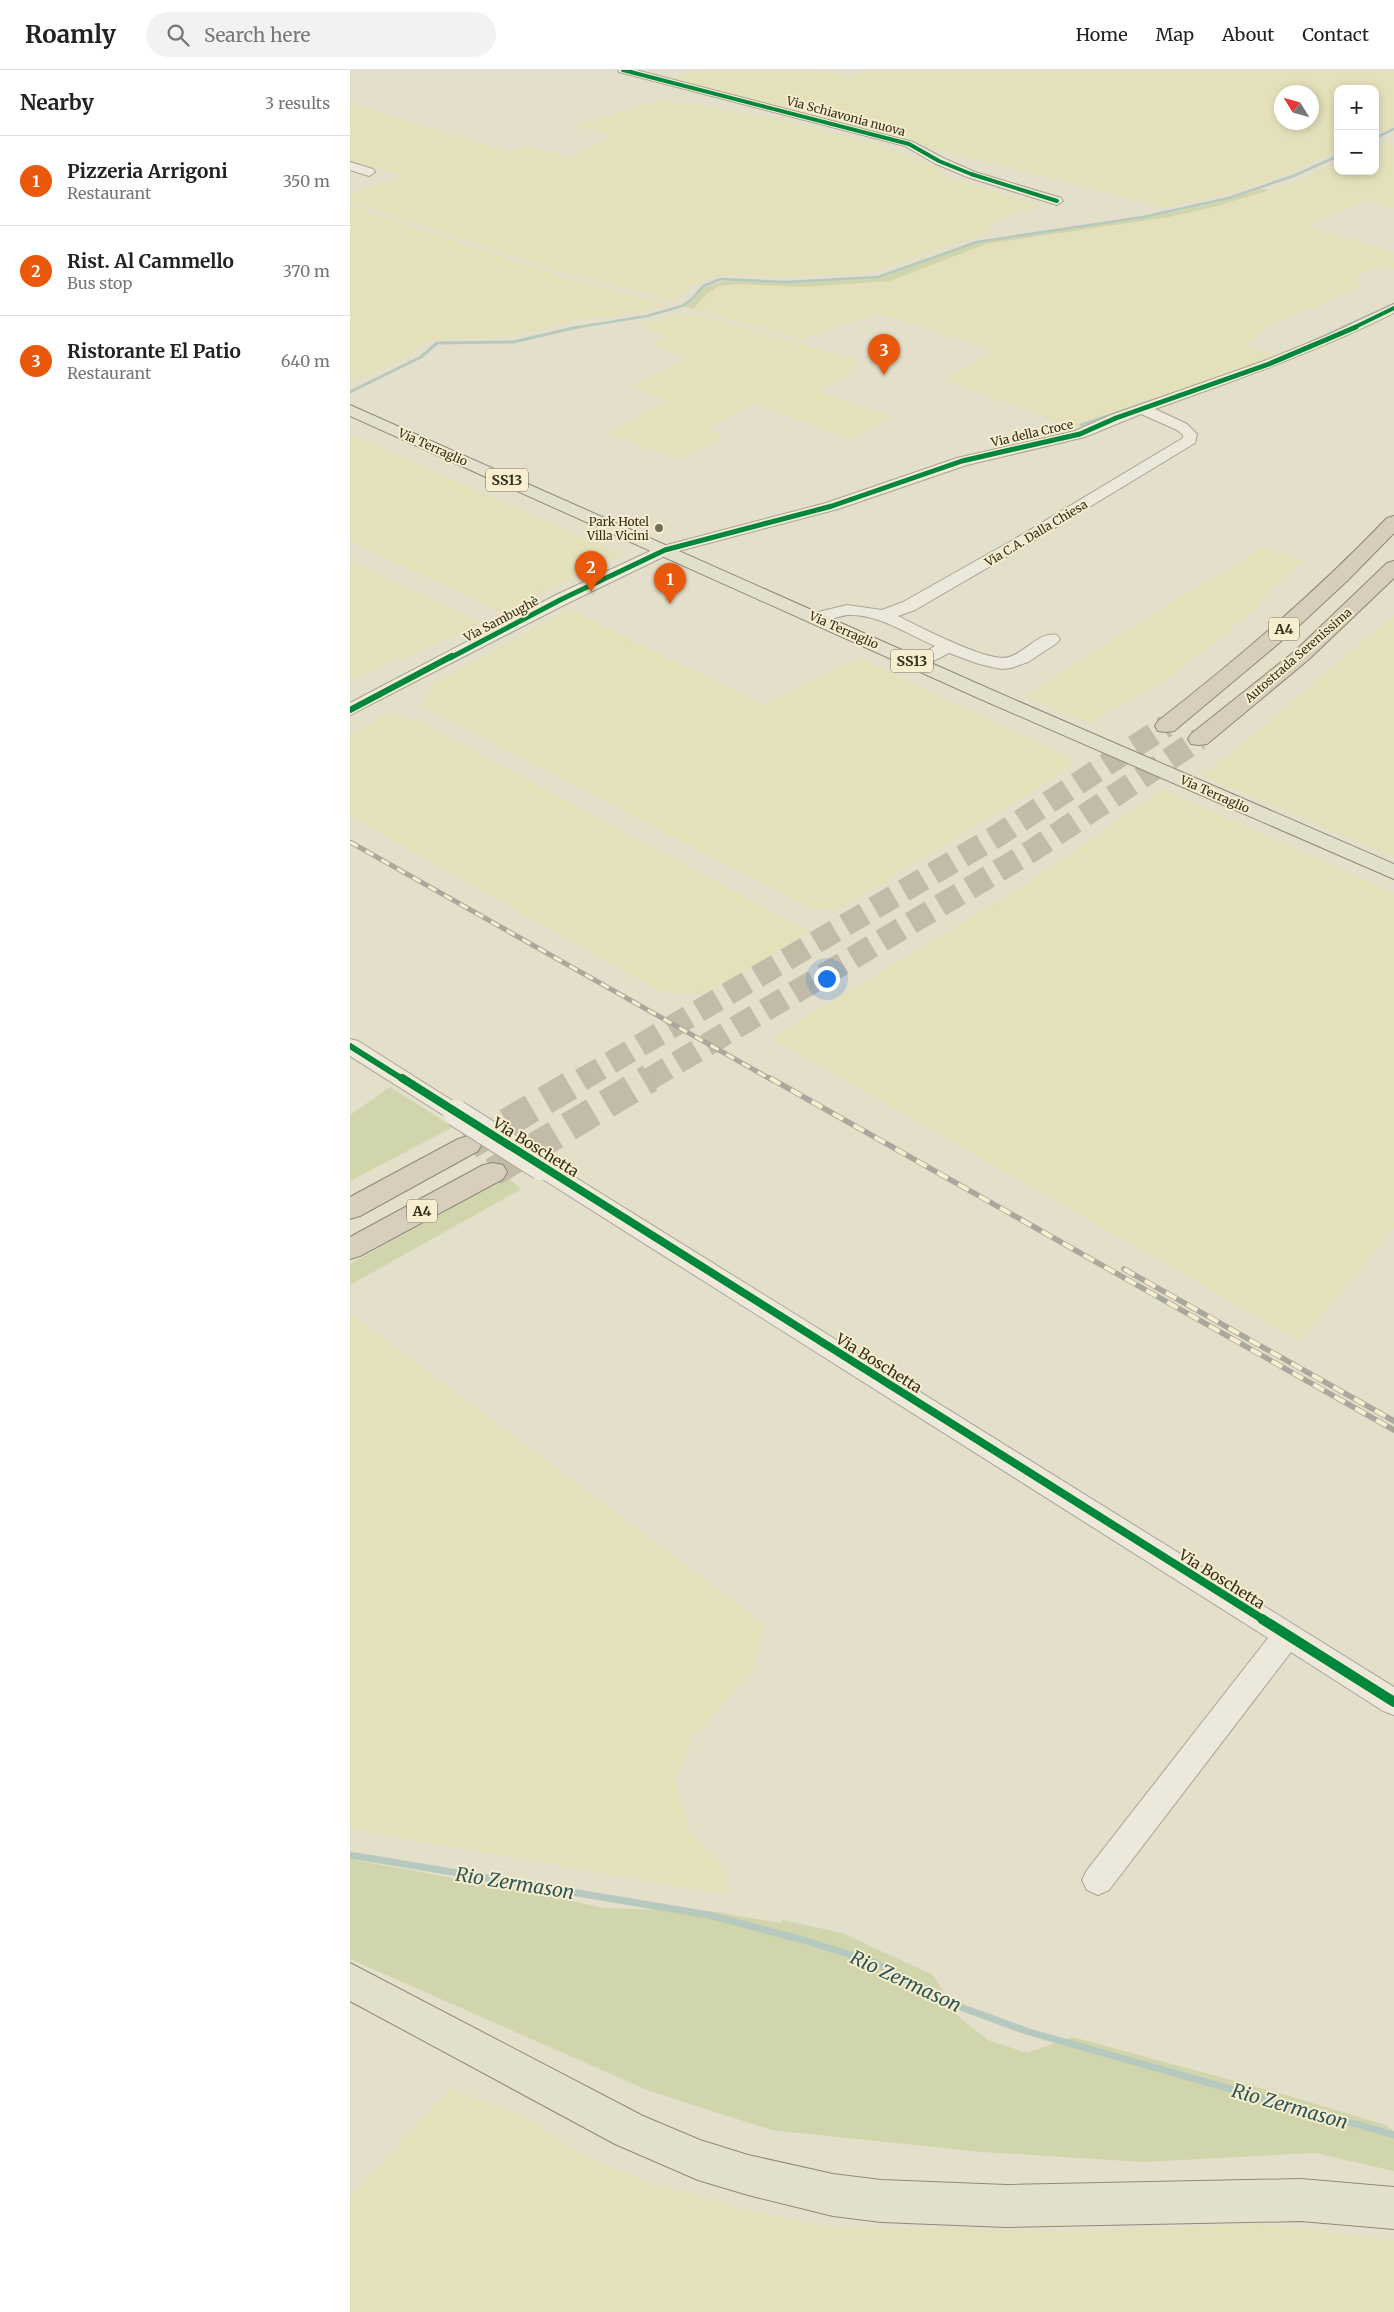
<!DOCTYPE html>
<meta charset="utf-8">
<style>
:root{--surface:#fff;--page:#f2f2f2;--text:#222;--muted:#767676;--line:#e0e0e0;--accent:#ea580c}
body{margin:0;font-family:Merriweather,serif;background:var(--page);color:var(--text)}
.controls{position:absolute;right:15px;top:15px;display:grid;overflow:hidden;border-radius:10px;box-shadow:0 2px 8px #0003}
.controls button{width:45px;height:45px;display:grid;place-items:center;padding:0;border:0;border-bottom:1px solid var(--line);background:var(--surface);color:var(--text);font:25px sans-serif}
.compass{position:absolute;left:924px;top:15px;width:45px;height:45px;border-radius:50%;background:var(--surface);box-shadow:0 2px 8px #0003;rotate:307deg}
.you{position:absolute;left:476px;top:908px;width:18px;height:18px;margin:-12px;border:4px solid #fff;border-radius:50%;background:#1a73e8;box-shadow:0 0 0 8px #1a73e833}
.badge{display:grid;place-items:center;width:32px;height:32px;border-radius:50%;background:var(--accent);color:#fff;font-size:16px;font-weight:700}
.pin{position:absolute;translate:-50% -41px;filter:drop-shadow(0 1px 2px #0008)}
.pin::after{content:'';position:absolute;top:26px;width:18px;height:15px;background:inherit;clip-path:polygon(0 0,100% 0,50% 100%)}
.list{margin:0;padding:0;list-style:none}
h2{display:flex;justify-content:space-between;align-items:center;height:65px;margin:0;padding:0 20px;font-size:21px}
h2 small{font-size:16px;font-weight:400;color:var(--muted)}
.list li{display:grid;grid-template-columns:32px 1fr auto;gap:15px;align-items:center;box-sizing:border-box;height:90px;padding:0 20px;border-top:1px solid var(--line)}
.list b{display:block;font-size:19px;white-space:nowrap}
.list p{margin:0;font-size:16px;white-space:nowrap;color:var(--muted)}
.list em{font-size:16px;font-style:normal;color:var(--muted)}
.icon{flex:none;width:28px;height:28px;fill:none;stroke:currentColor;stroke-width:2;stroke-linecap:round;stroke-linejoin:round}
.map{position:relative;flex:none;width:1044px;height:2242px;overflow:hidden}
header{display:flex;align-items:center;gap:30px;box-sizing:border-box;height:70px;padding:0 25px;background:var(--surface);border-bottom:1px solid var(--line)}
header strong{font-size:24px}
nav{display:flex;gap:28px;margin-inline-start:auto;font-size:18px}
.search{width:350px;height:45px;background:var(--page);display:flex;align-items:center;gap:12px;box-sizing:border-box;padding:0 18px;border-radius:28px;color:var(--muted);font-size:19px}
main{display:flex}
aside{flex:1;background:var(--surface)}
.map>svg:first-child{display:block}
.farmland{fill:#e4e0ba;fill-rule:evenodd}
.green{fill:#d1d5ac}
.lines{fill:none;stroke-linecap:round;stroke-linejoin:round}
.stream-far2{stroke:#b6c9bf;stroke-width:2.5}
.stream-far1{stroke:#b6c9bf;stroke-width:3}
.stream{stroke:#b6c9bf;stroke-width:7}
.highway-tunnel-far1{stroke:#c1bba7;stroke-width:23;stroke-dasharray:23 11;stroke-linecap:butt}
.highway-tunnel{stroke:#c1bba7;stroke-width:29;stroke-dasharray:29 15;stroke-linecap:butt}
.minor-casing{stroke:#a9a394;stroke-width:2}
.major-casing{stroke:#8e887a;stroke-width:2}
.highway-casing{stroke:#8e887a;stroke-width:2}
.minor{fill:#ece8dc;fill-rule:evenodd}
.major{fill:#e3dfcd;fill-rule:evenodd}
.highway{fill:#d7cfbb;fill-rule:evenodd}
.rail-far1-casing{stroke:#aaa79d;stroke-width:5}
.rail-casing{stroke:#aaa79d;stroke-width:5.5}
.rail-far1{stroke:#f6eecf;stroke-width:3;stroke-dasharray:9;stroke-linecap:butt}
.rail{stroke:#f6eecf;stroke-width:4;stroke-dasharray:12;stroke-linecap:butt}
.minor-bridge-casing{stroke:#a9a394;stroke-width:28;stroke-linecap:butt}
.minor-bridge{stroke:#ece8dc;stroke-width:26}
.cycleway-far4-casing{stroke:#f6eecf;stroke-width:5.5}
.cycleway-far3-casing{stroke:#f6eecf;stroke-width:7}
.cycleway-far2-casing{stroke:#f6eecf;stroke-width:9}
.cycleway-far1-casing{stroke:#f6eecf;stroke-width:11}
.cycleway-casing{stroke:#f6eecf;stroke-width:13}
.cycleway-far4{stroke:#00873e;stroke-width:4}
.cycleway-far3{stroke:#00873e;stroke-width:5}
.cycleway-far2{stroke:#00873e;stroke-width:6}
.cycleway-far1{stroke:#00873e;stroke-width:8}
.cycleway{stroke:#00873e;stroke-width:10}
.poi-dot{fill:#746b59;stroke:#f6eecf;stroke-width:2}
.labels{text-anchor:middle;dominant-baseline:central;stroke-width:4;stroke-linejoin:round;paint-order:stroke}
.far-street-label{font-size:12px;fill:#372c1c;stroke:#f6eecf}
.far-poi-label{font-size:12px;fill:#372c1c;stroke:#f6eecf;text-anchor:end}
.shield{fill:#f6eecf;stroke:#706652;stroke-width:1}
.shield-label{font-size:14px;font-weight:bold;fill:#372c1c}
.street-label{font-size:15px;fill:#372c1c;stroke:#f6eecf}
.near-water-label{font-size:19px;font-style:italic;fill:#2b5657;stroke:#f6eecf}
</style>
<header>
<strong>Roamly</strong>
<div class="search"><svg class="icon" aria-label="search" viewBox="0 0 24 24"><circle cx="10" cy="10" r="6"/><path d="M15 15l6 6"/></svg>Search here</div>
<nav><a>Home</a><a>Map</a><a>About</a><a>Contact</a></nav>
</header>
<main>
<aside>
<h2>Nearby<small>3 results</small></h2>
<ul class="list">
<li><span class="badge">1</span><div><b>Pizzeria Arrigoni</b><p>Restaurant</p></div><em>350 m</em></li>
<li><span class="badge">2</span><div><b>Rist. Al Cammello</b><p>Bus stop</p></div><em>370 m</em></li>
<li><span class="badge">3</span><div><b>Ristorante El Patio</b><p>Restaurant</p></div><em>640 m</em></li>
</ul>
</aside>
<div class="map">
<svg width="1044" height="2242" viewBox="0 0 1044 2242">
<rect width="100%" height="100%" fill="#e4dfca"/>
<g class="farmland">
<path d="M 348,0 L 470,0 L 498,7 L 519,0 L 1044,0 L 1044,56 L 1025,64 L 1025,19 L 988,19 L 988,81 L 924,109 L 880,123 L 815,138 L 320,10 ZM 932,22 L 962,22 L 962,52 L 932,52 Z"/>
<path d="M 315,29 L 425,49 L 520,72 L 588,97 L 591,103 L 602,108 L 692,137 L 655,146 L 648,149 L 634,165 L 592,177 L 521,203 L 429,207 L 377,204 L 343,214 L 323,231 L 210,201 L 0,131 L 0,124 L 54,106 L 29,98 L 19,101 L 0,95 L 0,33 L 158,82 L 174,76 L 183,77 L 219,87 L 265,66 L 224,56 Z"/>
<path d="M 1033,72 L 1044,75 L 1044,138 L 1018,130 L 956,156 L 1044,182 L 1044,199 L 1029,195 L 1004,208 L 1011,217 L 927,252 L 895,274 L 934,288 L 731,359 L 593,310 L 643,282 L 596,264 L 526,243 L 453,269 L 465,273 L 343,239 L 356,225 L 368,216 L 385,214 L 539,211 L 636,174 L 819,147 L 863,137 L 942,113 L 988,92 L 988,101 L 1025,101 L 1025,75 Z"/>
<path d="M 0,135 L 216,208 L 316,234 L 296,241 L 226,250 L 151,268 L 80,270 L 73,273 L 59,286 L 0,313 Z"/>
<path d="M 332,243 L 342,245 L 345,244 L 509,290 L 502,294 L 504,302 L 468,321 L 542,347 L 502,369 L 404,334 L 359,357 L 373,368 L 327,389 L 256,363 L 317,331 L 281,317 L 337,288 L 301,276 L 316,267 L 288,253 Z"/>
<path d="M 0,364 L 272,485 L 151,542 L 0,471 Z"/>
<path d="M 913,477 L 953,491 L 922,517 L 906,538 L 828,601 L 802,619 L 777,631 L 741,653 L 673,627 L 836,523 L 895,490 Z"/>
<path d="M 0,491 L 131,552 L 61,586 L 37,593 L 0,612 Z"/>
<path d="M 219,539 L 413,635 L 509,588 L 725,690 L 703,709 L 489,839 L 462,839 L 70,635 L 85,613 Z"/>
<path d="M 1044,545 L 1044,787 L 851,705 L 877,686 Z"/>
<path d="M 37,643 L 67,650 L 460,862 L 364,919 L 346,924 L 329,925 L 308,920 L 0,746 L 0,665 Z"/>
<path d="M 813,719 L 1044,823 L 1044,1158 L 950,1271 L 422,968 L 679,812 Z"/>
<path d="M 0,1244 L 414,1554 L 404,1599 L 343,1668 L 325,1712 L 340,1762 L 368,1792 L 377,1808 L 378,1825 L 0,1759 Z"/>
<path d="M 101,2018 L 181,2050 L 227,2082 L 301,2114 L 338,2122 L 383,2137 L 481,2157 L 746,2161 L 910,2154 L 1044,2170 L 1044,2242 L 0,2242 L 0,2127 Z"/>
</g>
<g class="green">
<path d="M 911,119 L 920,120 L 863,137 L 819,147 L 636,174 L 540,211 L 454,217 L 385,214 L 368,216 L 356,225 L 343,239 L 332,236 L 342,228 L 347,221 L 354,217 L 383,209 L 433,213 L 529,208 L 622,174 L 824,142 L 876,130 Z"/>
<path d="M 40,1017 L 103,1057 L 0,1111 L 0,1045 Z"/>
<path d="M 157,1107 L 171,1119 L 0,1215 L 0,1194 Z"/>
<path d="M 0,1789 L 195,1825 L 254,1838 L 368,1842 L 430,1853 L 432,1850 L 492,1863 L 583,1905 L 609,1947 L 638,1970 L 677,1983 L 723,1967 L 943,2027 L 1035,2055 L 1044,2061 L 1044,2101 L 965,2083 L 793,2092 L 632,2082 L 421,2060 L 297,2020 L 0,1889 Z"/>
</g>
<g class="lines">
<g class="stream-far2">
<path d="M 1025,68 L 1044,59"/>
<path d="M 223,258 L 297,246 L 332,236 L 342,229 L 353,216 L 371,209 L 436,212 L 528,207 L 627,172 L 793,147 L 879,128 L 943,106 L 988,86"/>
<path d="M 991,258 L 1044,234"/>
</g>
<g class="stream-far1">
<path d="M 952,276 L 994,257"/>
<path d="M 0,322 L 71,287 L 87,273 L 163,272 L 228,257"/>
<path d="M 731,355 L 825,323"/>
</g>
<path class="stream" d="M 0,1785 L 359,1845 L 453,1870 L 521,1891 L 613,1938 L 679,1962 L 1044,2065"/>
<g class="highway-tunnel-far1">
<path d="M 231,1010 L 647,766 L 816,656"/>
<path d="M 298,1010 L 680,782 L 849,669"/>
</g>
<g class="highway-tunnel">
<path d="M 119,1075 L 233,1008"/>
<path d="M 143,1102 L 300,1008"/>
</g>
<defs>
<g id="minor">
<path d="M 268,0 L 286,0 L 563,72 L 593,88 L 625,102 L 711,128 L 713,131 L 707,135 L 617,107 L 584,93 L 555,76 L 269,2 Z"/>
<path d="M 0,92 L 23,99 L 25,102 L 19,106 L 0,100 Z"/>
<path d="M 1044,234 L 1044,243 C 966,282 886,310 805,339 L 837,354 L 847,364 L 845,373 L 675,476 L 565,540 L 548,546 C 568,556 640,594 659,587 C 676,582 689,561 707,565 L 710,569 L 707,573 L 678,592 L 661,598 L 651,599 L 629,594 L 599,583 L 568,599 L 562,598 L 559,594 L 562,590 L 585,576 C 557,564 529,544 498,545 C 485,546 473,555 460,552 L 457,548 L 460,544 L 497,535 L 532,540 L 553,532 L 663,470 L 833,368 L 833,365 L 827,360 L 791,344 L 735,367 L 617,395 L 488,439 L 321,483 L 218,533 L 0,645 L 0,633 L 206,525 L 309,477 L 476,433 L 607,388 L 725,361 L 761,345 L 914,291 L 978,265 Z"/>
<path d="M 0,969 L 8,971 L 114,1038 L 117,1043 L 114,1048 L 106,1050 L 98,1048 L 0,986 Z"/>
<path d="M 191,1089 L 199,1091 L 1044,1617 L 1044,1645 L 1033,1641 L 941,1582 L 759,1820 L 748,1825 L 737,1820 L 732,1810 L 737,1800 L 918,1568 L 183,1103 L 179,1097 L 183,1091 Z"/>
</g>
<g id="major">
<path d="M 0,335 L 642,620 L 1044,794 L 1044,809 L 628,628 L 0,346 Z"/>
<path d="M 0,1893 L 293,2046 L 350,2070 L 398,2085 L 483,2104 L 531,2110 L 657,2115 L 951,2109 L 1044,2117 L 1044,2159 L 951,2151 L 657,2157 L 531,2152 L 483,2146 L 398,2125 L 348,2110 L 265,2074 L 0,1931 Z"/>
</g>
<g id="highway">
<path d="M 1044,446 L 1044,463 L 997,511 L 941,563 L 824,661 L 816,662 L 808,661 L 805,656 L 808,651 C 889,588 966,522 1037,448 Z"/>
<path d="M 1044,491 L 1044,508 L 958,590 L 857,674 L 849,675 L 841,674 L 838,669 L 841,664 L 944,582 L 1037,493 Z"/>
<path d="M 118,1066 L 128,1069 L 131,1075 L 128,1081 L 10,1146 L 0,1149 L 0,1127 L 108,1069 Z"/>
<path d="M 143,1093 L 153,1095 L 157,1102 L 153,1109 L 10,1186 L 0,1189 L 0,1167 L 133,1095 Z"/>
</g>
</defs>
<use href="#minor" class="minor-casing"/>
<use href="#major" class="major-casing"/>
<use href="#highway" class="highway-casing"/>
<use href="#minor" class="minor"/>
<use href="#major" class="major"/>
<use href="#highway" class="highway"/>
<defs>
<path id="rail-far1" d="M 0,772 L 422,1010"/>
<g id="rail">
<path d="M 420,1008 L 1044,1360"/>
<path d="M 774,1199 L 1044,1351"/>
</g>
</defs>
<use href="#rail-far1" class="rail-far1-casing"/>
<use href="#rail" class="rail-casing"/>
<use href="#rail-far1" class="rail-far1"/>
<use href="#rail" class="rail"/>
<defs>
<path id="minor-bridge" d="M 106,1043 L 191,1097"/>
</defs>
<use href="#minor-bridge" class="minor-bridge-casing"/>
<use href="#minor-bridge" class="minor-bridge"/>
<defs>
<g id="cycleway-far4">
<path d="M 273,0 L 559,74 L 589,91 L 621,104 L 707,131"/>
<path d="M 1003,258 L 1044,238"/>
</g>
<path id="cycleway-far3" d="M 100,588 L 212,529 L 315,480 L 482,436 L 612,391 L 730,364 L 766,348 L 919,294 L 1006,257"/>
<g id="cycleway-far2">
<path d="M 0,640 L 102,586"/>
<path d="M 0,976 L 54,1010"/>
</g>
<path id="cycleway-far1" d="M 52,1008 L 914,1550"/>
<path id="cycleway" d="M 912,1549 L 1044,1632"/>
</defs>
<use href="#cycleway-far4" class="cycleway-far4-casing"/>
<use href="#cycleway-far3" class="cycleway-far3-casing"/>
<use href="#cycleway-far2" class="cycleway-far2-casing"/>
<use href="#cycleway-far1" class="cycleway-far1-casing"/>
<use href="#cycleway" class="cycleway-casing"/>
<use href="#cycleway-far4" class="cycleway-far4"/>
<use href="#cycleway-far3" class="cycleway-far3"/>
<use href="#cycleway-far2" class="cycleway-far2"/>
<use href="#cycleway-far1" class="cycleway-far1"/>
<use href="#cycleway" class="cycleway"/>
</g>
<circle class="poi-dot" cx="309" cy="458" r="5"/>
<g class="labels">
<g class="far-street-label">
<text transform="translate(496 46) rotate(15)">Via Schiavonia nuova</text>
<text transform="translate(682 363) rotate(-13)">Via della Croce</text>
<text transform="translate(83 377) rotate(24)">Via Terraglio</text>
<text transform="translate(686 463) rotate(-31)">Via C.A. Dalla Chiesa</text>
<text transform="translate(151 549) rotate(-28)">Via Sambughè</text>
<text transform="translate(494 560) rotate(24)">Via Terraglio</text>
<text transform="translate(948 585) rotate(-41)">Autostrada Serenissima</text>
<text transform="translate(865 724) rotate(24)">Via Terraglio</text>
</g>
<g class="far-poi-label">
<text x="299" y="451">Park Hotel<tspan x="299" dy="14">Villa Vicini</tspan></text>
</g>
<g class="shield">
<rect x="136" y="398.5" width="42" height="23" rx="4"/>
<rect x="919" y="547.5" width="30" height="23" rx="4"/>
<rect x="541" y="579.5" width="42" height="23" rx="4"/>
<rect x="57" y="1129.5" width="30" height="23" rx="4"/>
</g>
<g class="shield-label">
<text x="157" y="410">SS13</text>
<text x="934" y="559">A4</text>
<text x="562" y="591">SS13</text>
<text x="72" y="1141">A4</text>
</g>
<g class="street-label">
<text transform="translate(186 1077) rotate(32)">Via Boschetta</text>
<text transform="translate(529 1293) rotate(32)">Via Boschetta</text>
<text transform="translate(872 1509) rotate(32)">Via Boschetta</text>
</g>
<g class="near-water-label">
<text transform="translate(165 1813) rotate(9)">Rio Zermason</text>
<text transform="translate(556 1911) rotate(25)">Rio Zermason</text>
<text transform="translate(940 2036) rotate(16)">Rio Zermason</text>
</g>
</g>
</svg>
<div class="controls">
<button>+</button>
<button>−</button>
</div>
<svg class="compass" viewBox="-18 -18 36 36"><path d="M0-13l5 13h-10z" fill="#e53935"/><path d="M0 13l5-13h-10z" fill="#767676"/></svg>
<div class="you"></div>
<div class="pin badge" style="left:320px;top:534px">1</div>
<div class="pin badge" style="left:241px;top:522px">2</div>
<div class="pin badge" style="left:534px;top:305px">3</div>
</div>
</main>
